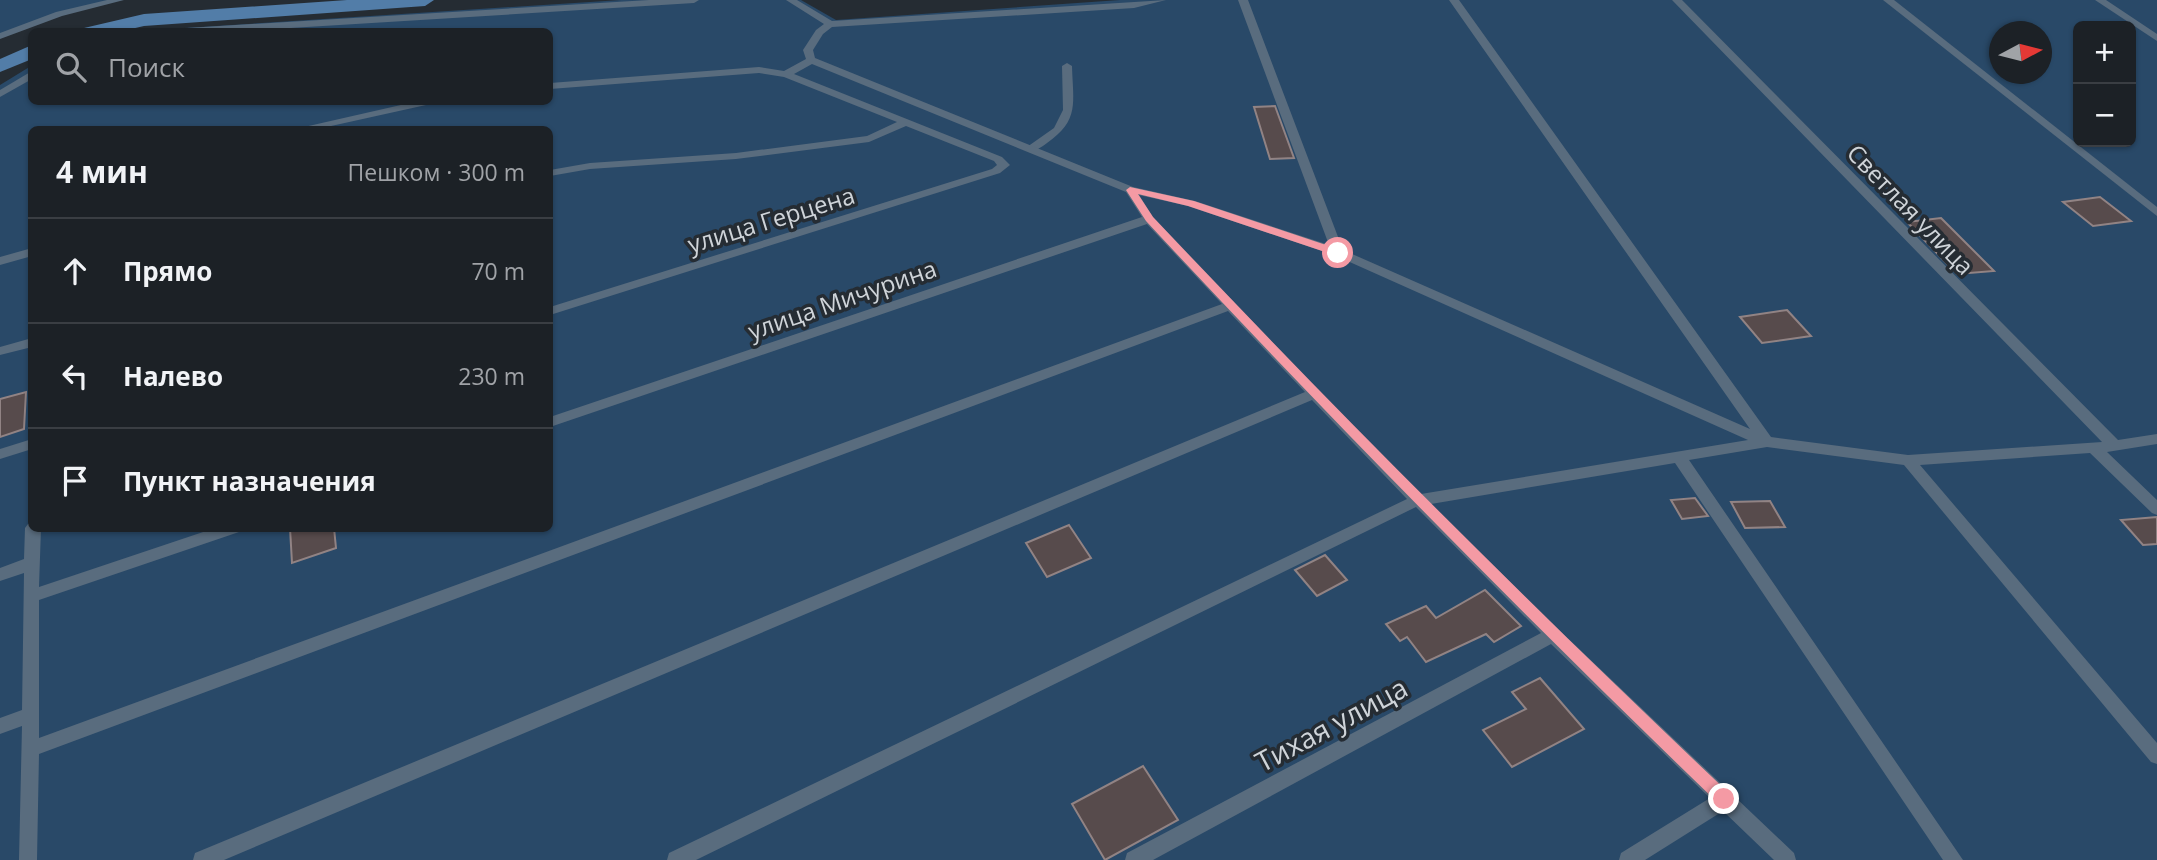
<!DOCTYPE html>
<html lang="ru">
<meta charset="utf-8">
<style>
:root{--surface:#1c2126;--page:#292e32;--text:#f1f3f6;--muted:#a0a3a7;--line:#3a3e43}
body{margin:0;font-family:"Open Sans",sans-serif;background:var(--page);color:var(--text)}
.controls{position:absolute;right:21px;top:21px;display:grid;overflow:hidden;border-radius:10px;box-shadow:0 2px 5px #0004}
.controls button{width:63px;height:63px;display:grid;place-items:center;padding:0;border:0;border-bottom:2px solid var(--line);background:var(--surface);color:var(--text);font:35px sans-serif}
.compass{position:absolute;left:1989px;top:21px;width:63px;height:63px;border-radius:50%;background:var(--surface);box-shadow:0 2px 5px #0004;rotate:83deg}
.stop{position:absolute;width:21px;height:21px;margin:-16px;border:5px solid #f49aa4;border-radius:50%;background:#fff}
.stop.end{background:#f49aa4;border-color:#fff;box-shadow:0 2px 7px #0008}
.list{margin:0;padding:0;list-style:none}
h2{display:flex;justify-content:space-between;align-items:center;height:91px;margin:0;padding:0 28px;font-size:30px}
h2 small{font-size:23px;font-weight:400;color:var(--muted)}
.list li{display:grid;grid-template-columns:46px 1fr auto;gap:21px;align-items:center;box-sizing:border-box;height:105px;padding:0 28px;border-top:2px solid var(--line)}
.list b{display:block;font-size:26px;white-space:nowrap}
.list em{font-size:23px;font-style:normal;color:var(--muted)}
.icon{flex:none;width:38px;height:38px;fill:none;stroke:currentColor;stroke-width:2;stroke-linecap:round;stroke-linejoin:round}
.map{position:relative;flex:none;width:2157px;height:860px;overflow:hidden}
.search{position:absolute;background:var(--surface);box-shadow:0 2px 5px #0004;left:28px;top:28px;width:525px;height:77px;display:flex;align-items:center;gap:18px;box-sizing:border-box;padding:0 24px;border-radius:10px;color:var(--muted);font-size:26px}
.panel{position:absolute;background:var(--surface);box-shadow:0 2px 5px #0004;left:28px;top:126px;width:525px;height:406px;border-radius:10px}
.map>svg:first-child{display:block}
.green{fill:#294968;fill-rule:evenodd}
.lines{fill:none;stroke-linecap:round;stroke-linejoin:round}
.canal{fill:#527da8;fill-rule:evenodd}
.building{fill:#574b4c;stroke:#918384;stroke-width:2}
.lane{fill:#596c7e;fill-rule:evenodd}
.street{fill:#596c7e;fill-rule:evenodd}
.route{fill:#f49aa4}
.labels{text-anchor:middle;dominant-baseline:central;stroke-width:7;stroke-linejoin:round;paint-order:stroke}
.street-label{font-size:24px;fill:#cfd4d9;stroke:#252c33}
.near-street-label{font-size:28px;fill:#cfd4d9;stroke:#252c33}
</style>
<div class="map">
<svg width="2157" height="860" viewBox="0 0 2157 860">
<rect width="100%" height="100%" fill="#252c33"/>
<g class="green">
<path d="M 0,0 L 119,0 L 59,14 L 0,36 Z"/>
<path d="M 621,0 L 801,0 L 836,20 L 1120,0 L 2157,0 L 2157,860 L 0,860 L 0,85 L 31,66 L 32,102 L 550,102 L 550,32 L 137,31 ZM 2078,26 L 2131,26 L 2131,142 L 2078,142 ZM 2000,32 L 2042,32 L 2042,74 L 2000,74 ZM 32,130 L 550,130 L 550,528 L 32,528 Z"/>
</g>
<g class="lines">
<g class="canal">
<path d="M 347,0 L 434,0 L 425,6 L 144,26 L 118,32 L 82,32 L 84,28 L 144,14 Z"/>
<path d="M 32,45 L 32,59 L 0,72 L 0,59 Z"/>
</g>
</g>
<g class="building">
<path d="M 1275,106 L 1294,158 L 1270,159 L 1254,107 Z"/>
<path d="M 2100,197 L 2131,221 L 2093,226 L 2063,202 Z"/>
<path d="M 1941,218 L 1994,271 L 1957,274 L 1907,222 Z"/>
<path d="M 1787,310 L 1811,336 L 1762,343 L 1740,317 Z"/>
<path d="M 26,392 L 24,429 L 0,437 L 0,399 Z"/>
<path d="M 1695,498 L 1708,516 L 1682,519 L 1671,500 Z"/>
<path d="M 1770,501 L 1785,527 L 1745,528 L 1731,502 Z"/>
<path d="M 2157,517 L 2157,544 L 2143,545 L 2121,520 Z"/>
<path d="M 1069,525 L 1091,558 L 1047,577 L 1026,543 Z"/>
<path d="M 290,528 L 334,528 L 336,548 L 292,563 Z"/>
<path d="M 1325,555 L 1347,580 L 1317,596 L 1295,570 Z"/>
<path d="M 1485,590 L 1521,626 L 1494,642 L 1486,634 L 1426,662 L 1407,637 L 1400,641 L 1386,624 L 1426,606 L 1436,618 Z"/>
<path d="M 1540,678 L 1584,729 L 1512,767 L 1483,730 L 1526,709 L 1512,692 Z"/>
<path d="M 1143,766 L 1178,820 L 1105,860 L 1072,804 Z"/>
</g>
<g class="lines">
<path class="lane" d="M 1067,63 L 1072,66 C 1073,103 1080,120 1047,143 C 1040,148 1035,152 1027,151 L 1027,147 L 1054,128 L 1063,110 L 1062,66 Z"/>
<g class="street">
<path d="M 107,0 L 124,0 L 62,16 L 0,39 L 0,33 L 56,12 Z"/>
<path d="M 649,0 L 699,0 L 694,3 L 226,32 L 167,32 L 171,29 Z"/>
<path d="M 786,0 L 797,0 L 832,21 L 1166,0 L 1134,8 L 832,27 L 823,34 L 813,50 L 815,58 L 1133,187 L 1195,201 L 1329,245 L 1238,0 L 1248,0 L 1343,250 L 1750,429 L 1449,0 L 1459,0 L 1771,437 L 1908,455 L 2102,442 L 1672,0 L 1682,0 L 2118,440 L 2157,434 L 2157,444 L 2107,452 L 2157,500 L 2157,515 L 2152,513 L 2090,453 L 1920,465 L 2157,743 L 2157,764 L 2151,762 L 1904,465 L 1767,447 L 1689,460 L 1963,860 L 1943,860 L 1675,463 L 1431,504 L 1559,630 L 1794,853 L 1796,860 L 1774,860 L 1723,811 L 1645,860 L 1619,860 L 1621,853 L 1710,798 L 1551,644 L 1153,860 L 1125,860 L 1127,853 L 1541,633 L 1416,507 L 696,860 L 667,860 L 669,853 L 1407,499 L 1312,400 L 224,860 L 193,860 L 195,853 L 1305,392 L 1228,311 L 39,754 L 37,860 L 19,860 L 22,726 L 0,734 L 0,718 L 22,710 L 24,573 L 0,581 L 0,568 L 24,559 L 25,528 L 28,524 L 32,523 L 32,528 L 41,528 L 39,587 L 215,528 L 241,528 L 239,532 L 39,600 L 39,738 L 1222,304 L 1147,224 L 550,427 L 550,417 L 1142,217 L 1126,192 L 812,64 L 794,74 L 1002,157 L 1010,165 L 1000,173 L 550,315 L 550,307 L 992,169 L 997,165 L 994,161 L 906,126 L 869,142 L 736,159 L 590,169 L 550,176 L 550,170 L 590,163 L 736,153 L 867,136 L 897,122 L 784,77 L 759,73 L 550,89 L 550,83 L 759,67 L 784,71 L 806,59 L 803,50 L 816,30 L 824,24 ZM 1139,195 L 1188,206 L 1334,255 L 1748,440 L 1421,494 L 1319,391 L 1153,217 Z"/>
<path d="M 1883,0 L 1894,0 L 2157,207 L 2157,216 Z"/>
<path d="M 2095,0 L 2106,0 L 2157,34 L 2157,41 Z"/>
<path d="M 32,71 L 32,79 L 0,97 L 0,90 Z"/>
<path d="M 414,102 L 431,102 L 426,105 L 313,130 L 291,130 Z"/>
<path d="M 32,248 L 32,256 L 0,265 L 0,257 Z"/>
<path d="M 32,338 L 32,347 L 0,355 L 0,347 Z"/>
<path d="M 32,439 L 32,449 L 0,459 L 0,449 Z"/>
</g>
</g>
<path class="route" d="M 1130,187 L 1194,201 L 1341,250 L 1341,255 L 1334,255 L 1188,206 L 1138,194 L 1153,217 C 1340,415 1532,607 1730,794 L 1732,799 L 1730,804 L 1719,804 C 1523,615 1332,421 1146,221 L 1126,190 Z"/>
<g class="labels">
<g class="street-label">
<text transform="translate(1911 209) rotate(46)">Светлая улица</text>
<text transform="translate(771 219) rotate(-17)">улица Герцена</text>
<text transform="translate(842 299) rotate(-19)">улица Мичурина</text>
</g>
<g class="near-street-label">
<text transform="translate(1331 724) rotate(-28)">Тихая улица</text>
</g>
</g>
</svg>
<div class="controls">
<button>+</button>
<button>−</button>
</div>
<svg class="compass" viewBox="-18 -18 36 36"><path d="M0-13l5 13h-10z" fill="#e53935"/><path d="M0 13l5-13h-10z" fill="#a0a3a7"/></svg>
<div class="stop" style="left:1338px;top:253px"></div>
<div class="stop end" style="left:1724px;top:799px"></div>
<div class="search"><svg class="icon" aria-label="search" viewBox="0 0 24 24"><circle cx="10" cy="10" r="6"/><path d="M15 15l6 6"/></svg>Поиск</div>
<section class="panel">
<h2>4 мин<small>Пешком · 300 m</small></h2>
<ul class="list">
<li><svg class="icon" aria-label="ahead" viewBox="0 0 24 24"><path d="M12 20V5M6 11l6-6 6 6"/></svg><div><b>Прямо</b></div><em>70 m</em></li>
<li><svg class="icon" aria-label="left" viewBox="0 0 24 24"><path d="M17 20v-9H6M10 6l-5 5 5 5"/></svg><div><b>Налево</b></div><em>230 m</em></li>
<li><svg class="icon" aria-label="arrive" viewBox="0 0 24 24"><path d="M6 21V4h12l-3 4 3 4H6"/></svg><div><b>Пункт назначения</b></div></li>
</ul>
</section>
</div>
